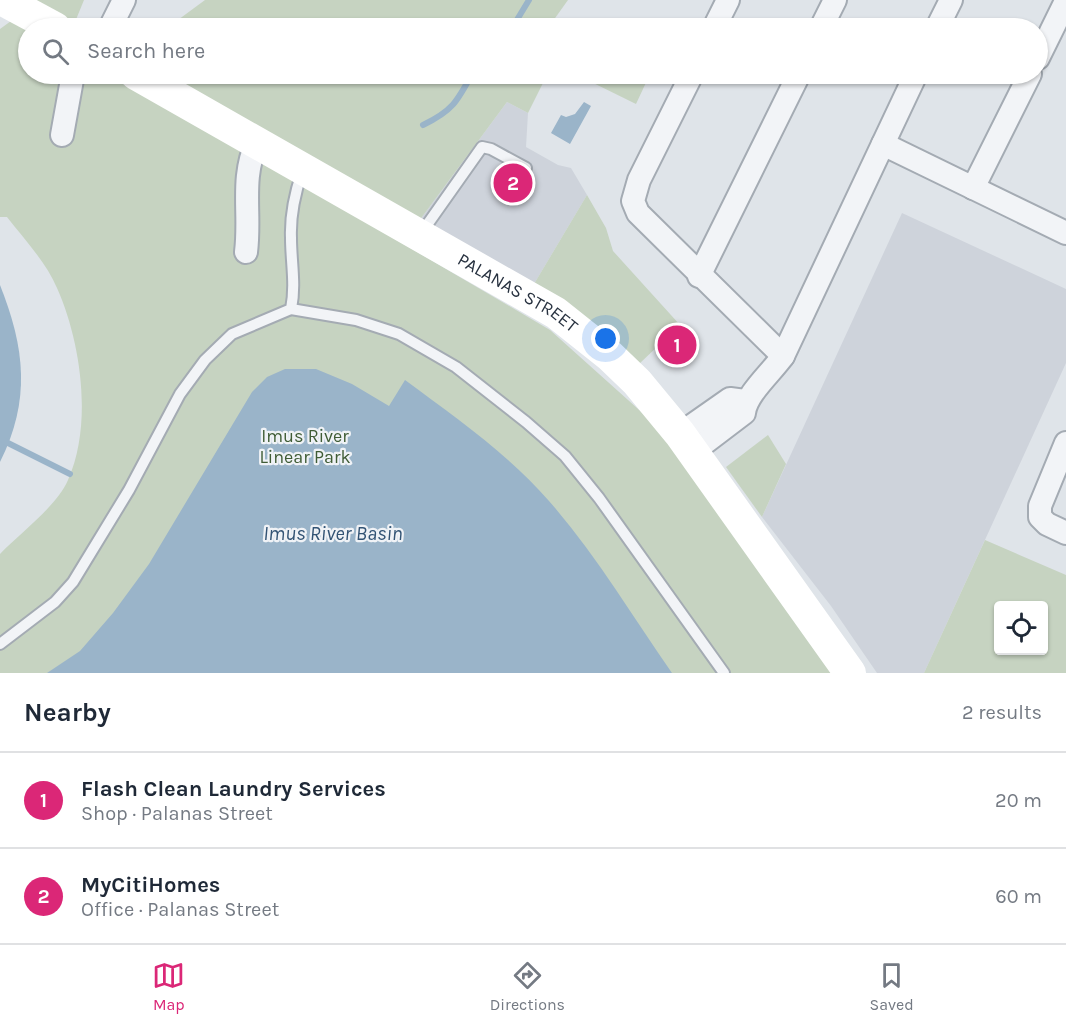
<!DOCTYPE html>
<meta charset="utf-8">
<style>
:root{--surface:#fff;--page:#f2f2f3;--text:#1f2937;--muted:#747a83;--line:#e0e1e3;--accent:#db2777}
body{margin:0;font-family:Karla,sans-serif;background:var(--page);color:var(--text)}
.controls{position:absolute;right:18px;bottom:18px;display:grid;overflow:hidden;border-radius:6px;box-shadow:0 2px 4px #0004}
.controls button{width:54px;height:54px;display:grid;place-items:center;padding:0;border:0;border-bottom:2px solid var(--line);background:var(--surface);color:var(--text);font:30px sans-serif}
.you{position:absolute;left:606px;top:339px;width:21px;height:21px;margin:-15px;border:4px solid #fff;border-radius:50%;background:#1a73e8;box-shadow:0 0 0 9px #1a73e833}
.badge{display:grid;place-items:center;width:39px;height:39px;border-radius:50%;background:var(--accent);color:#fff;font-size:20px;font-weight:700}
.pin{position:absolute;translate:-50% -50%;border:3px solid #fff;box-shadow:0 2px 6px #0006}
.list{margin:0;padding:0;list-style:none}
h2{display:flex;justify-content:space-between;align-items:center;height:78px;margin:0;padding:0 24px;font-size:26px}
h2 small{font-size:20px;font-weight:400;color:var(--muted)}
.list li{display:grid;grid-template-columns:39px 1fr auto;gap:18px;align-items:center;box-sizing:border-box;height:96px;padding:0 24px;border-top:2px solid var(--line)}
.list b{display:block;font-size:22px;white-space:nowrap}
.list p{margin:0;font-size:20px;white-space:nowrap;color:var(--muted)}
.list em{font-size:20px;font-style:normal;color:var(--muted)}
.icon{flex:none;width:33px;height:33px;fill:none;stroke:currentColor;stroke-width:2;stroke-linecap:round;stroke-linejoin:round}
.map{position:relative;flex:none;width:1066px;height:673px;overflow:hidden}
.search{position:absolute;background:var(--surface);box-shadow:0 2px 4px #0004;left:18px;right:18px;top:18px;height:66px;display:flex;align-items:center;gap:15px;box-sizing:border-box;padding:0 21px;border-radius:33px;color:var(--muted);font-size:22px}
.sheet{height:270px;background:var(--surface)}
nav{display:flex;justify-content:space-around;align-items:center;box-sizing:border-box;height:84px;border-top:2px solid var(--line);background:var(--surface);font-size:16px;color:var(--muted)}
nav a{display:grid;justify-items:center;gap:3px}
nav .on{color:var(--accent)}
.map>svg:first-child{display:block}
.built{fill:#ced3db}
.green{fill:#c6d3c1;fill-rule:evenodd}
.water{fill:#9ab4c9}
.lines{fill:none;stroke-linecap:round;stroke-linejoin:round}
.stream{stroke:#9ab4c9;stroke-width:6}
.service-casing{stroke:#a4abb3;stroke-width:14}
.minor-casing{stroke:#a4abb3;stroke-width:26}
.service{stroke:#f2f4f7;stroke-width:10}
.minor{stroke:#f2f4f7;stroke-width:22}
.secondary{stroke:#fff;stroke-width:32}
.labels{text-anchor:middle;dominant-baseline:central;stroke-width:4.5;stroke-linejoin:round;paint-order:stroke}
.street-label{font-size:18px;fill:#283240;stroke:#eff2f6}
.park-label{font-size:18px;fill:#3f5c35;stroke:#eff2f6}
.water-label{font-size:20px;font-style:italic;fill:#325374;stroke:#eff2f6}
</style>
<div class="map">
<svg width="1066" height="673" viewBox="0 0 1066 673">
<rect width="100%" height="100%" fill="#dfe4e9"/>
<g class="built">
<path d="M 507,102 L 528,113 L 526,147 L 558,165 L 571,168 L 587,195 L 534,284 L 419,221 Z"/>
<path d="M 902,213 L 1066,289 L 1066,363 L 924,673 L 877,673 L 831,606 L 762,517 Z"/>
</g>
<g class="green">
<path d="M 32,0 L 84,0 L 75,22 Z"/>
<path d="M 205,0 L 568,0 L 548,28 L 167,28 Z"/>
<path d="M 11,21 L 28,31 L 28,74 L 105,74 L 267,164 L 550,330 L 657,426 L 838,673 L 0,673 L 0,554 C 20,533 57,506 68,480 C 93,424 81,342 57,288 C 46,262 24,239 7,217 L 0,217 L 0,29 Z"/>
<path d="M 165,74 L 544,74 L 544,81 L 528,113 L 507,102 L 419,221 Z"/>
<path d="M 575,74 L 650,74 L 636,104 Z"/>
<path d="M 587,195 L 606,228 L 613,251 L 680,325 L 639,364 L 534,284 Z"/>
<path d="M 768,435 L 786,464 L 762,517 L 726,467 Z"/>
<path d="M 985,540 L 1066,575 L 1066,673 L 924,673 ZM 998,606 L 1044,606 L 1044,650 L 998,650 Z"/>
</g>
<g class="water">
<path d="M 584,102 L 591,106 L 570,144 L 551,133 L 561,115 L 566,117 L 575,114 Z"/>
<path d="M 0,285 C 25,348 31,400 0,462 Z"/>
<path d="M 285,369 L 316,369 L 352,384 L 389,406 L 405,380 C 455,417 507,453 549,501 C 595,553 632,616 672,673 L 47,673 L 80,651 L 113,613 L 149,564 L 252,392 L 267,377 Z"/>
</g>
<g class="lines">
<g class="stream">
<path d="M 512,28 L 529,0"/>
<path d="M 423,125 C 452,111 457,102 472,74"/>
<path d="M 4,441 L 70,474"/>
</g>
<defs>
<g id="service">
<path d="M 422,232 L 482,147 L 491,149 L 526,168"/>
<path d="M 291,309 L 356,320 L 399,334 L 456,367 L 526,422 L 565,456 L 599,498 L 724,673"/>
<path d="M 0,644 L 55,602 L 73,582 L 129,490 L 180,394 L 205,360 L 232,334 L 291,309 C 296,285 291,262 291,238 C 290,215 295,193 302,172"/>
</g>
<g id="minor">
<path d="M 110,28 L 124,0"/>
<path d="M 714,28 L 728,0"/>
<path d="M 821,28 L 835,0"/>
<path d="M 937,28 L 951,0"/>
<path d="M 1038,58 L 1066,1"/>
<path d="M 692,74 L 639,180 L 633,201 L 638,213 L 783,356"/>
<path d="M 62,135 L 73,74"/>
<path d="M 883,144 L 1066,233"/>
<path d="M 973,188 L 1030,74"/>
<path d="M 246,252 C 251,213 240,179 257,142"/>
<path d="M 699,276 L 799,74"/>
<path d="M 680,434 L 730,399 L 745,401"/>
<path d="M 1066,443 L 1040,506 L 1040,517 L 1047,524 L 1066,533"/>
<path d="M 694,451 L 744,413 C 746,394 771,373 783,356 L 916,74"/>
</g>
</defs>
<use href="#service" class="service-casing"/>
<use href="#minor" class="minor-casing"/>
<use href="#service" class="service"/>
<use href="#minor" class="minor"/>
<g class="secondary">
<path d="M 3,0 L 55,28"/>
<path id="s1" d="M 136,74 L 556,313 L 610,356 L 637,382 L 680,434 L 850,673"/>
</g>
</g>
<g class="labels">
<g class="street-label">
<text stroke="none"><textPath href="#s1" startOffset="440">PALANAS STREET</textPath></text>
</g>
<g class="park-label">
<text x="305" y="436">Imus River<tspan x="305" dy="21">Linear Park</tspan></text>
</g>
<g class="water-label">
<text x="333" y="533">Imus River Basin</text>
</g>
</g>
</svg>
<div class="controls">
<button><svg class="icon" aria-label="locate" viewBox="0 0 24 24"><circle cx="12" cy="12" r="6"/><path d="M12 2v4M12 18v4M2 12h4M18 12h4"/></svg></button>
</div>
<div class="you"></div>
<div class="pin badge" style="left:677px;top:345px">1</div>
<div class="pin badge" style="left:513px;top:183px">2</div>
<div class="search"><svg class="icon" aria-label="search" viewBox="0 0 24 24"><circle cx="10" cy="10" r="6"/><path d="M15 15l6 6"/></svg>Search here</div>
</div>
<section class="sheet">
<h2>Nearby<small>2 results</small></h2>
<ul class="list">
<li><span class="badge">1</span><div><b>Flash Clean Laundry Services</b><p>Shop · Palanas Street</p></div><em>20 m</em></li>
<li><span class="badge">2</span><div><b>MyCitiHomes</b><p>Office · Palanas Street</p></div><em>60 m</em></li>
</ul>
</section>
<nav>
<a class="on"><svg class="icon" aria-label="map" viewBox="0 0 24 24"><path d="M3 6l6-2 6 2 6-2v14l-6 2-6-2-6 2zM9 4v14M15 6v14"/></svg>Map</a>
<a><svg class="icon" aria-label="directions" viewBox="0 0 24 24"><path d="M12 3l9 9-9 9-9-9zM9 14v-3h6M13 9l2 2-2 2"/></svg>Directions</a>
<a><svg class="icon" aria-label="saved" viewBox="0 0 24 24"><path d="M7 4h10v16l-5-4-5 4z"/></svg>Saved</a>
</nav>
